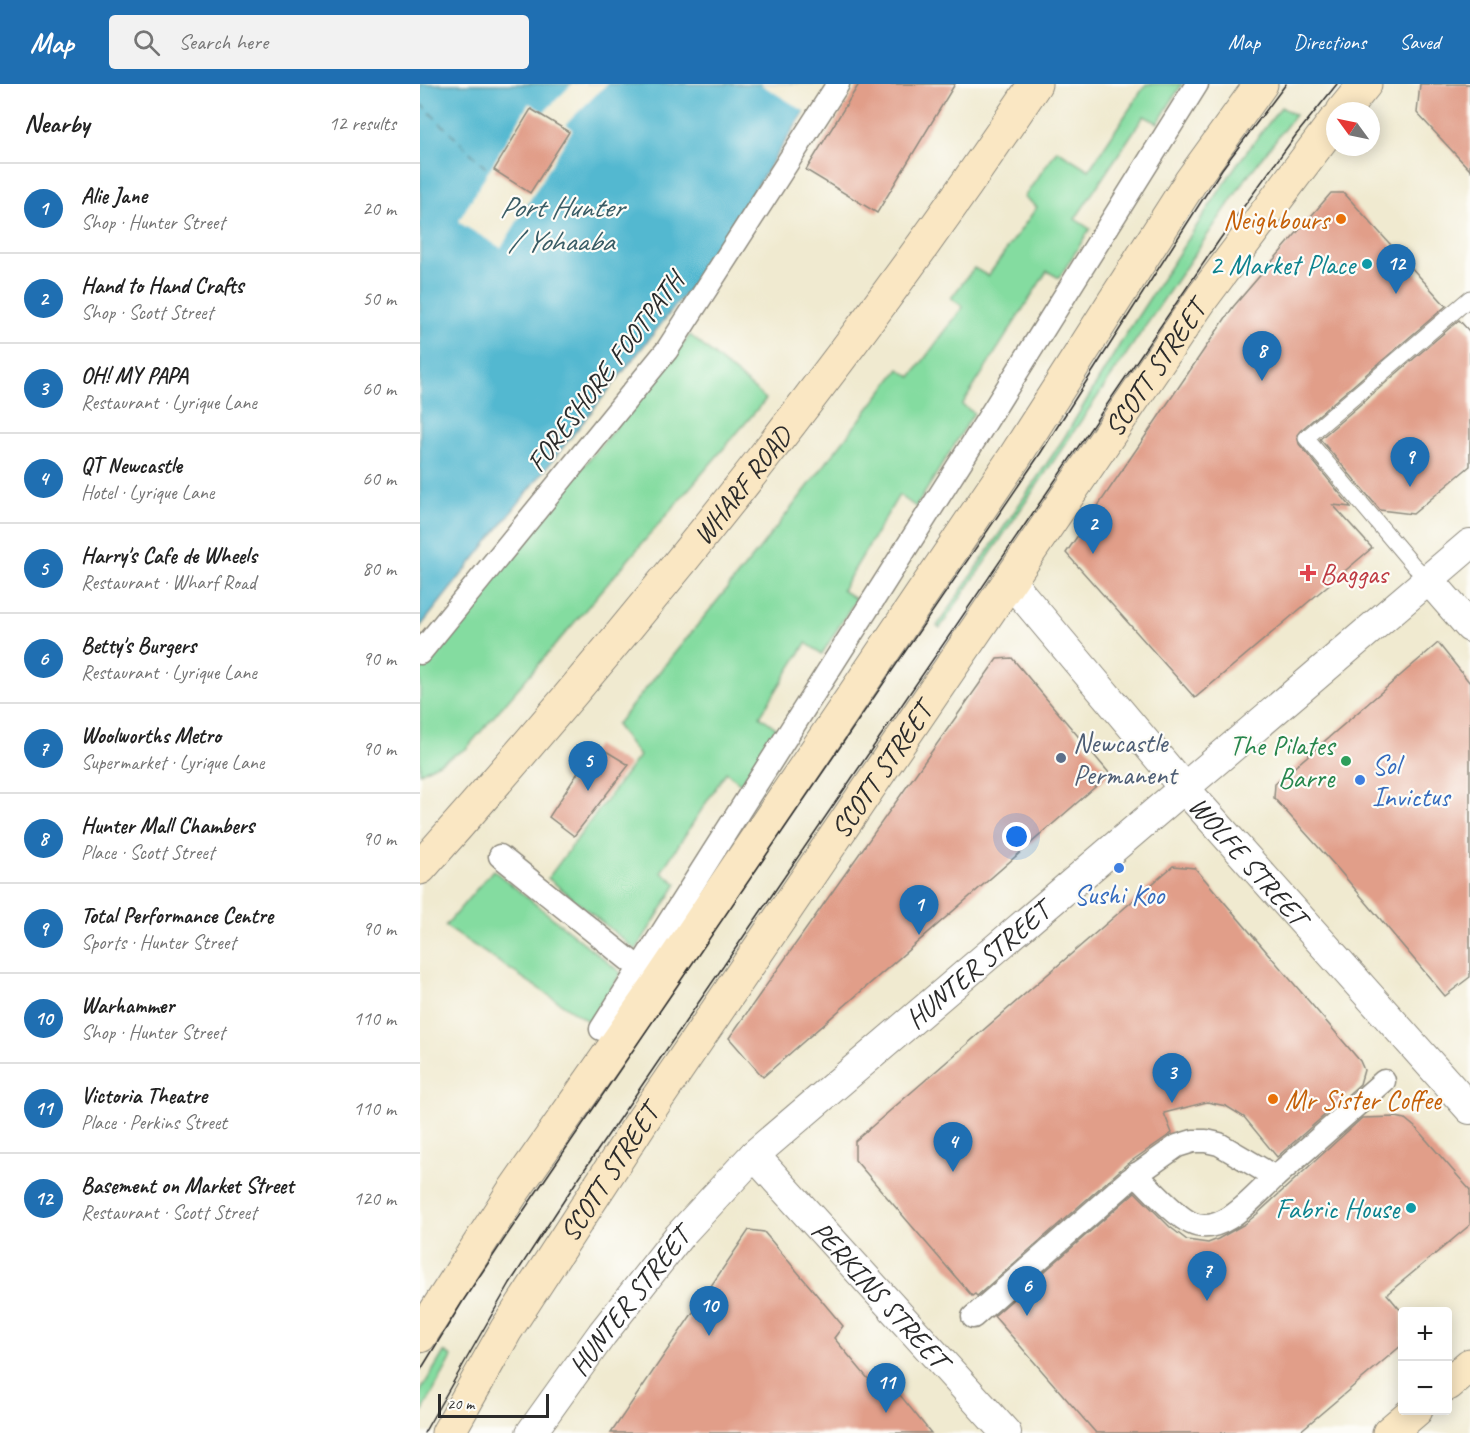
<!DOCTYPE html>
<meta charset="utf-8">
<style>
:root{--surface:#fff;--page:#f2f2f2;--text:#222;--muted:#767676;--line:#e0e0e0;--accent:#1f6fb2}
body{margin:0;font-family:Caveat,sans-serif;background:var(--page);color:var(--text)}
.controls{position:absolute;right:18px;bottom:18px;display:grid;overflow:hidden;border-radius:6px;box-shadow:0 3px 15px #0003}
.controls button{width:54px;height:54px;display:grid;place-items:center;padding:0;border:0;border-bottom:2px solid var(--line);background:var(--surface);color:var(--text);font:30px sans-serif}
.compass{position:absolute;left:906px;top:18px;width:54px;height:54px;border-radius:50%;background:var(--surface);box-shadow:0 3px 15px #0003;rotate:303deg}
.scale{position:absolute;left:18px;bottom:15px;width:111px;box-sizing:border-box;padding-left:6px;border:3px solid #2b2b2b;border-top:0;font-size:16px;line-height:21px;white-space:nowrap;color:#2b2b2b;-webkit-text-stroke:4px #fdfcf7;paint-order:stroke}
.you{position:absolute;left:597px;top:753px;width:21px;height:21px;margin:-15px;border:4px solid #fff;border-radius:50%;background:#1a73e8;box-shadow:0 0 0 9px #1a73e833}
.badge{display:grid;place-items:center;width:39px;height:39px;border-radius:50%;background:var(--accent);color:#fff;font-size:20px;font-weight:700}
.pin{position:absolute;translate:-50% -50px;filter:drop-shadow(0 2px 3px #0008)}
.pin::after{content:'';position:absolute;top:32px;width:21px;height:18px;background:inherit;clip-path:polygon(0 0,100% 0,50% 100%)}
.list{margin:0;padding:0;list-style:none}
h2{display:flex;justify-content:space-between;align-items:center;height:78px;margin:0;padding:0 24px;font-size:26px}
h2 small{font-size:20px;font-weight:400;color:var(--muted)}
.list li{display:grid;grid-template-columns:39px 1fr auto;gap:18px;align-items:center;box-sizing:border-box;height:90px;padding:0 24px;border-top:2px solid var(--line)}
.list b{display:block;font-size:22px;white-space:nowrap}
.list p{margin:0;font-size:20px;white-space:nowrap;color:var(--muted)}
.list em{font-size:20px;font-style:normal;color:var(--muted)}
.icon{flex:none;width:33px;height:33px;fill:none;stroke:currentColor;stroke-width:2;stroke-linecap:round;stroke-linejoin:round}
.map{position:relative;flex:none;width:1050px;height:1349px;overflow:hidden}
header{display:flex;align-items:center;gap:36px;box-sizing:border-box;height:84px;padding:0 30px;background:var(--accent);color:#fff}
header strong{font-size:28px}
nav{display:flex;gap:33px;margin-inline-start:auto;font-size:21px}
.search{width:420px;height:54px;background:var(--page);display:flex;align-items:center;gap:15px;box-sizing:border-box;padding:0 21px;border-radius:6px;color:var(--muted);font-size:22px}
main{display:flex}
aside{flex:1;background:var(--surface)}
.map>svg:first-child{display:block}
.green{fill:#84dca0;stroke:#588466;stroke-width:1.5}
.water{fill:#52b8d0;stroke:#3e727e;stroke-width:1.5}
.pier{fill:#f0ead0}
.lines{fill:none;stroke-linecap:round;stroke-linejoin:round}
.ferry{stroke:#395c65;stroke-width:1.5;stroke-dasharray:8 6;stroke-linecap:butt}
.building{fill:#e19e89}
.service-casing{stroke:#8e8a7e;stroke-width:17}
.pedestrian-casing{stroke:#8e8a7e;stroke-width:25}
.minor-casing{stroke:#8e8a7e;stroke-width:32}
.secondary-casing{stroke:#8e8a7e;stroke-width:35}
.service{stroke:#fff;stroke-width:15}
.pedestrian{stroke:#fff;stroke-width:22}
.minor{stroke:#fff;stroke-width:30}
.secondary{stroke:#fae7c3;stroke-width:33}
.tram{stroke:#2b2b2b;stroke-width:1.5}
.food-dot{fill:#e8710a;stroke:#fdfcf7;stroke-width:2}
.culture-dot{fill:#0f9aa8;stroke:#fdfcf7;stroke-width:2}
.health-dot{fill:#e0444e;stroke:#fdfcf7;stroke-width:2}
.service-dot{fill:#5c6f8a;stroke:#fdfcf7;stroke-width:2}
.leisure-dot{fill:#2e9e5b;stroke:#fdfcf7;stroke-width:2}
.shop-dot{fill:#3f7fe0;stroke:#fdfcf7;stroke-width:2}
.labels{text-anchor:middle;dominant-baseline:central;stroke-width:4.5;stroke-linejoin:round;paint-order:stroke}
.food-label{font-size:28px;fill:#c56008;stroke:#fdfcf7;text-anchor:end}
.culture-label{font-size:28px;fill:#0d838f;stroke:#fdfcf7;text-anchor:end}
.street-label{font-size:28px;fill:#2b2b2b;stroke:#fdfcf7}
.health-label{font-size:28px;fill:#be3a42;stroke:#fdfcf7;text-anchor:start}
.service-label{font-size:28px;fill:#4e5e75;stroke:#fdfcf7;text-anchor:start}
.leisure-label{font-size:28px;fill:#27864d;stroke:#fdfcf7;text-anchor:end}
.shop-label{font-size:28px;fill:#366cbe;stroke:#fdfcf7;text-anchor:start}
.water-label{font-size:30px;font-style:italic;fill:#395c65;stroke:#fdfcf7}
</style>
<header>
<strong>Map</strong>
<div class="search"><svg class="icon" aria-label="search" viewBox="0 0 24 24"><circle cx="10" cy="10" r="6"/><path d="M15 15l6 6"/></svg>Search here</div>
<nav><a>Map</a><a>Directions</a><a>Saved</a></nav>
</header>
<main>
<aside>
<h2>Nearby<small>12 results</small></h2>
<ul class="list">
<li><span class="badge">1</span><div><b>Alie Jane</b><p>Shop · Hunter Street</p></div><em>20 m</em></li>
<li><span class="badge">2</span><div><b>Hand to Hand Crafts</b><p>Shop · Scott Street</p></div><em>50 m</em></li>
<li><span class="badge">3</span><div><b>OH! MY PAPA</b><p>Restaurant · Lyrique Lane</p></div><em>60 m</em></li>
<li><span class="badge">4</span><div><b>QT Newcastle</b><p>Hotel · Lyrique Lane</p></div><em>60 m</em></li>
<li><span class="badge">5</span><div><b>Harry's Cafe de Wheels</b><p>Restaurant · Wharf Road</p></div><em>80 m</em></li>
<li><span class="badge">6</span><div><b>Betty's Burgers</b><p>Restaurant · Lyrique Lane</p></div><em>90 m</em></li>
<li><span class="badge">7</span><div><b>Woolworths Metro</b><p>Supermarket · Lyrique Lane</p></div><em>90 m</em></li>
<li><span class="badge">8</span><div><b>Hunter Mall Chambers</b><p>Place · Scott Street</p></div><em>90 m</em></li>
<li><span class="badge">9</span><div><b>Total Performance Centre</b><p>Sports · Hunter Street</p></div><em>90 m</em></li>
<li><span class="badge">10</span><div><b>Warhammer</b><p>Shop · Hunter Street</p></div><em>110 m</em></li>
<li><span class="badge">11</span><div><b>Victoria Theatre</b><p>Place · Perkins Street</p></div><em>110 m</em></li>
<li><span class="badge">12</span><div><b>Basement on Market Street</b><p>Restaurant · Scott Street</p></div><em>120 m</em></li>
</ul>
</aside>
<div class="map">
<svg width="1050" height="1349" viewBox="0 0 1050 1349">
<rect width="100%" height="100%" fill="#fdfcf7"/>
<filter id="ink" filterUnits="userSpaceOnUse"><feTurbulence type="fractalNoise" baseFrequency=".0167" numOctaves="2"/><feDisplacementMap in="SourceGraphic" scale="12" xChannelSelector="R" yChannelSelector="G"/><feConvolveMatrix kernelMatrix="1 2 1 2 8 2 1 2 1" color-interpolation-filters="sRGB"/></filter>
<filter id="wash" filterUnits="userSpaceOnUse"><feTurbulence type="fractalNoise" baseFrequency=".008" numOctaves="4" result="noise"/><feDisplacementMap in="SourceGraphic" scale="24" xChannelSelector="R" yChannelSelector="G"/><feGaussianBlur stdDeviation="1.35" result="paint"/><feColorMatrix in="noise" values="0 0 0 0 0 0 0 0 0 0 0 0 0 0 0 0 0 1.4 0 .05"/><feComposite in="paint" operator="in"/></filter>
<g filter="url(#wash)">
<rect width="100%" height="100%" fill="#f0ead0"/>
<g class="green">
<path d="M 726,0 L 762,0 L 738,39 L 724,32 L 655,135 L 670,145 L 639,194 L 627,187 L 542,321 L 554,329 L 496,423 L 479,411 L 422,506 L 436,515 L 402,570 L 386,559 L 340,632 L 356,644 L 321,700 L 306,688 L 241,788 L 257,800 L 216,866 L 128,794 L 219,672 L 196,641 L 341,463 L 479,285 L 491,293 L 543,223 L 531,214 L 554,184 L 568,192 L 617,123 L 604,113 L 637,66 L 669,86 Z"/>
<path d="M 861,23 L 875,31 L 827,93 L 520,544 L 517,542 L 644,354 L 703,255 L 815,83 Z"/>
<path d="M 270,251 L 346,315 L 46,665 L 0,689 L 0,584 Z"/>
<path d="M 73,786 L 201,889 L 169,938 L 25,842 Z"/>
<path d="M 24,1268 L 32,1273 L 0,1332 L 0,1308 Z"/>
</g>
<path class="water" d="M 0,0 L 402,0 L 280,191 L 0,543 Z"/>
<g class="pier">
<path d="M 152,0 L 187,0 L 146,40 L 153,45 L 81,164 L 38,138 L 109,19 L 124,28 Z"/>
<path d="M 340,0 L 405,0 L 387,29 Z"/>
</g>
<g class="lines">
<path class="ferry" d="M 0,19 L 69,87"/>
</g>
<g id="blocks">
<g class="building">
<path d="M 439,0 L 535,0 L 457,129 L 386,86 Z"/>
<path d="M 1000,0 L 1050,0 L 1050,86 L 997,29 Z"/>
<path d="M 111,25 L 149,48 L 110,109 L 74,86 Z"/>
<path d="M 911,109 L 924,109 L 1026,222 L 880,347 L 877,351 L 879,360 L 931,423 L 913,421 L 952,464 L 775,614 L 646,469 L 813,223 Z"/>
<path d="M 1039,236 L 1050,248 L 1050,382 L 993,430 L 960,426 L 900,355 Z"/>
<path d="M 1018,559 L 1050,599 L 1050,893 L 1025,912 L 919,786 L 854,714 L 855,700 Z"/>
<path d="M 592,574 L 690,690 L 343,993 L 309,954 L 577,575 Z"/>
<path d="M 176,661 L 209,681 L 154,752 L 129,733 Z"/>
<path d="M 753,782 L 775,784 L 940,977 L 944,986 L 940,1000 L 857,1073 L 824,1033 L 806,1022 L 787,1018 L 744,1029 L 752,1049 L 707,1080 L 557,1212 L 555,1210 L 552,1212 L 435,1076 L 435,1057 Z"/>
<path d="M 942,1034 L 976,1033 L 985,1035 L 996,1044 L 1050,1106 L 1050,1141 L 967,1210 L 982,1228 L 982,1261 L 878,1349 L 676,1349 L 574,1232 L 715,1108 L 750,1143 L 767,1156 L 788,1159 L 798,1155 L 825,1140 L 837,1130 Z"/>
<path d="M 329,1146 L 344,1148 L 423,1242 L 414,1254 L 460,1309 L 471,1300 L 511,1349 L 191,1349 Z"/>
</g>
</g>
</g>
<g filter="url(#ink)">
<use href="#blocks" fill-opacity="0" stroke="#8e8a7e" stroke-width="1.5"/>
<g class="lines">
<defs>
<path id="service" d="M 1009,496 L 994,482 L 886,354 L 1050,214"/>
<g id="pedestrian">
<path d="M 0,569 L 247,266 L 418,0"/>
<path d="M 80,772 L 230,893"/>
<path d="M 181,945 L 554,357 L 777,0"/>
<path d="M 716,1090 C 731,1104 754,1131 771,1139 C 802,1154 835,1111 855,1093"/>
<path d="M 553,1233 L 709,1096 L 757,1062 L 773,1057 L 786,1057 L 799,1060 L 855,1093 L 964,997"/>
</g>
<g id="minor">
<path id="s1" d="M 589,496 L 764,704 L 1050,1025"/>
<path d="M 1009,496 L 1050,543"/>
<path id="s2" d="M 334,1071 L 586,1349"/>
<path id="s3" d="M 111,1349 L 182,1250 L 259,1152 L 334,1071 L 1050,460"/>
</g>
<g id="secondary">
<path d="M 923,27 L 945,0"/>
<path id="s4" d="M 0,784 C 221,536 430,276 615,0"/>
<path d="M 0,1252 L 92,1109 L 239,899 L 594,374 L 771,97 L 841,0"/>
<path d="M 1028,1300 L 1050,1281"/>
<path id="s5" d="M 28,1349 L 86,1246 L 222,1037 L 782,214 L 915,37"/>
<path d="M 969,1349 L 996,1326"/>
</g>
</defs>
<use href="#service" class="service-casing"/>
<use href="#pedestrian" class="pedestrian-casing"/>
<use href="#minor" class="minor-casing"/>
<use href="#secondary" class="secondary-casing"/>
<use href="#service" class="service"/>
<use href="#pedestrian" class="pedestrian"/>
<use href="#minor" class="minor"/>
<use href="#secondary" class="secondary"/>
<g class="tram">
<path d="M 0,1287 L 43,1217 L 87,1151 L 620,370 L 802,85 L 866,0"/>
<path d="M 4,1349 L 90,1199 L 158,1095 L 800,155 L 876,51 L 917,0"/>
</g>
</g>
</g>
<g class="food-dot">
<circle cx="921" cy="135" r="6"/>
<circle cx="853" cy="1015" r="6"/>
</g>
<g class="culture-dot">
<circle cx="947" cy="180" r="6"/>
<circle cx="991" cy="1124" r="6"/>
</g>
<path class="health-dot" d="M885 480h6v6h6v6h-6v6h-6v-6h-6v-6h6z"/>
<circle class="service-dot" cx="641" cy="674" r="6"/>
<circle class="leisure-dot" cx="926" cy="677" r="6"/>
<g class="shop-dot">
<circle cx="940" cy="696" r="6"/>
<circle cx="699" cy="784" r="6"/>
</g>
<g class="labels">
<g class="food-label">
<text x="909" y="135">Neighbours</text>
<text x="865" y="1015" text-anchor="start">Mr Sister Coffee</text>
</g>
<g class="culture-label">
<text x="935" y="180">2 Market Place</text>
<text x="979" y="1124">Fabric House</text>
</g>
<g class="street-label">
<text stroke="none"><textPath href="#s5" startOffset="1278">SCOTT STREET</textPath></text>
<text transform="translate(185 288) rotate(-53)">FORESHORE FOOTPATH</text>
<text stroke="none"><textPath href="#s4" startOffset="500">WHARF ROAD</textPath></text>
<text stroke="none"><textPath href="#s5" startOffset="792">SCOTT STREET</textPath></text>
<text stroke="none"><textPath href="#s1" startOffset="369">WOLFE STREET</textPath></text>
<text stroke="none"><textPath href="#s3" startOffset="650">HUNTER STREET</textPath></text>
<text stroke="none"><textPath href="#s5" startOffset="306">SCOTT STREET</textPath></text>
<text stroke="none"><textPath href="#s2" startOffset="188">PERKINS STREET</textPath></text>
<text stroke="none"><textPath href="#s3" startOffset="164">HUNTER STREET</textPath></text>
</g>
<g class="health-label">
<text x="900" y="489">Baggas</text>
</g>
<g class="service-label">
<text x="653" y="658">Newcastle<tspan x="653" dy="32">Permanent</tspan></text>
</g>
<g class="leisure-label">
<text x="914" y="661">The Pilates<tspan x="914" dy="32">Barre</tspan></text>
</g>
<g class="shop-label">
<text x="952" y="680">Sol<tspan x="952" dy="32">Invictus</tspan></text>
<text x="699" y="810" text-anchor="middle">Sushi Koo</text>
</g>
<g class="water-label">
<text x="141" y="123">Port Hunter<tspan x="141" dy="34">/ Yohaaba</tspan></text>
</g>
</g>
</svg>
<div class="controls">
<button>+</button>
<button>−</button>
</div>
<svg class="compass" viewBox="-18 -18 36 36"><path d="M0-13l5 13h-10z" fill="#e53935"/><path d="M0 13l5-13h-10z" fill="#767676"/></svg>
<div class="scale">20 m</div>
<div class="you"></div>
<div class="pin badge" style="left:499px;top:851px">1</div>
<div class="pin badge" style="left:673px;top:470px">2</div>
<div class="pin badge" style="left:752px;top:1019px">3</div>
<div class="pin badge" style="left:533px;top:1088px">4</div>
<div class="pin badge" style="left:168px;top:707px">5</div>
<div class="pin badge" style="left:607px;top:1232px">6</div>
<div class="pin badge" style="left:787px;top:1217px">7</div>
<div class="pin badge" style="left:842px;top:297px">8</div>
<div class="pin badge" style="left:990px;top:403px">9</div>
<div class="pin badge" style="left:289px;top:1252px">10</div>
<div class="pin badge" style="left:466px;top:1329px">11</div>
<div class="pin badge" style="left:976px;top:210px">12</div>
</div>
</main>
